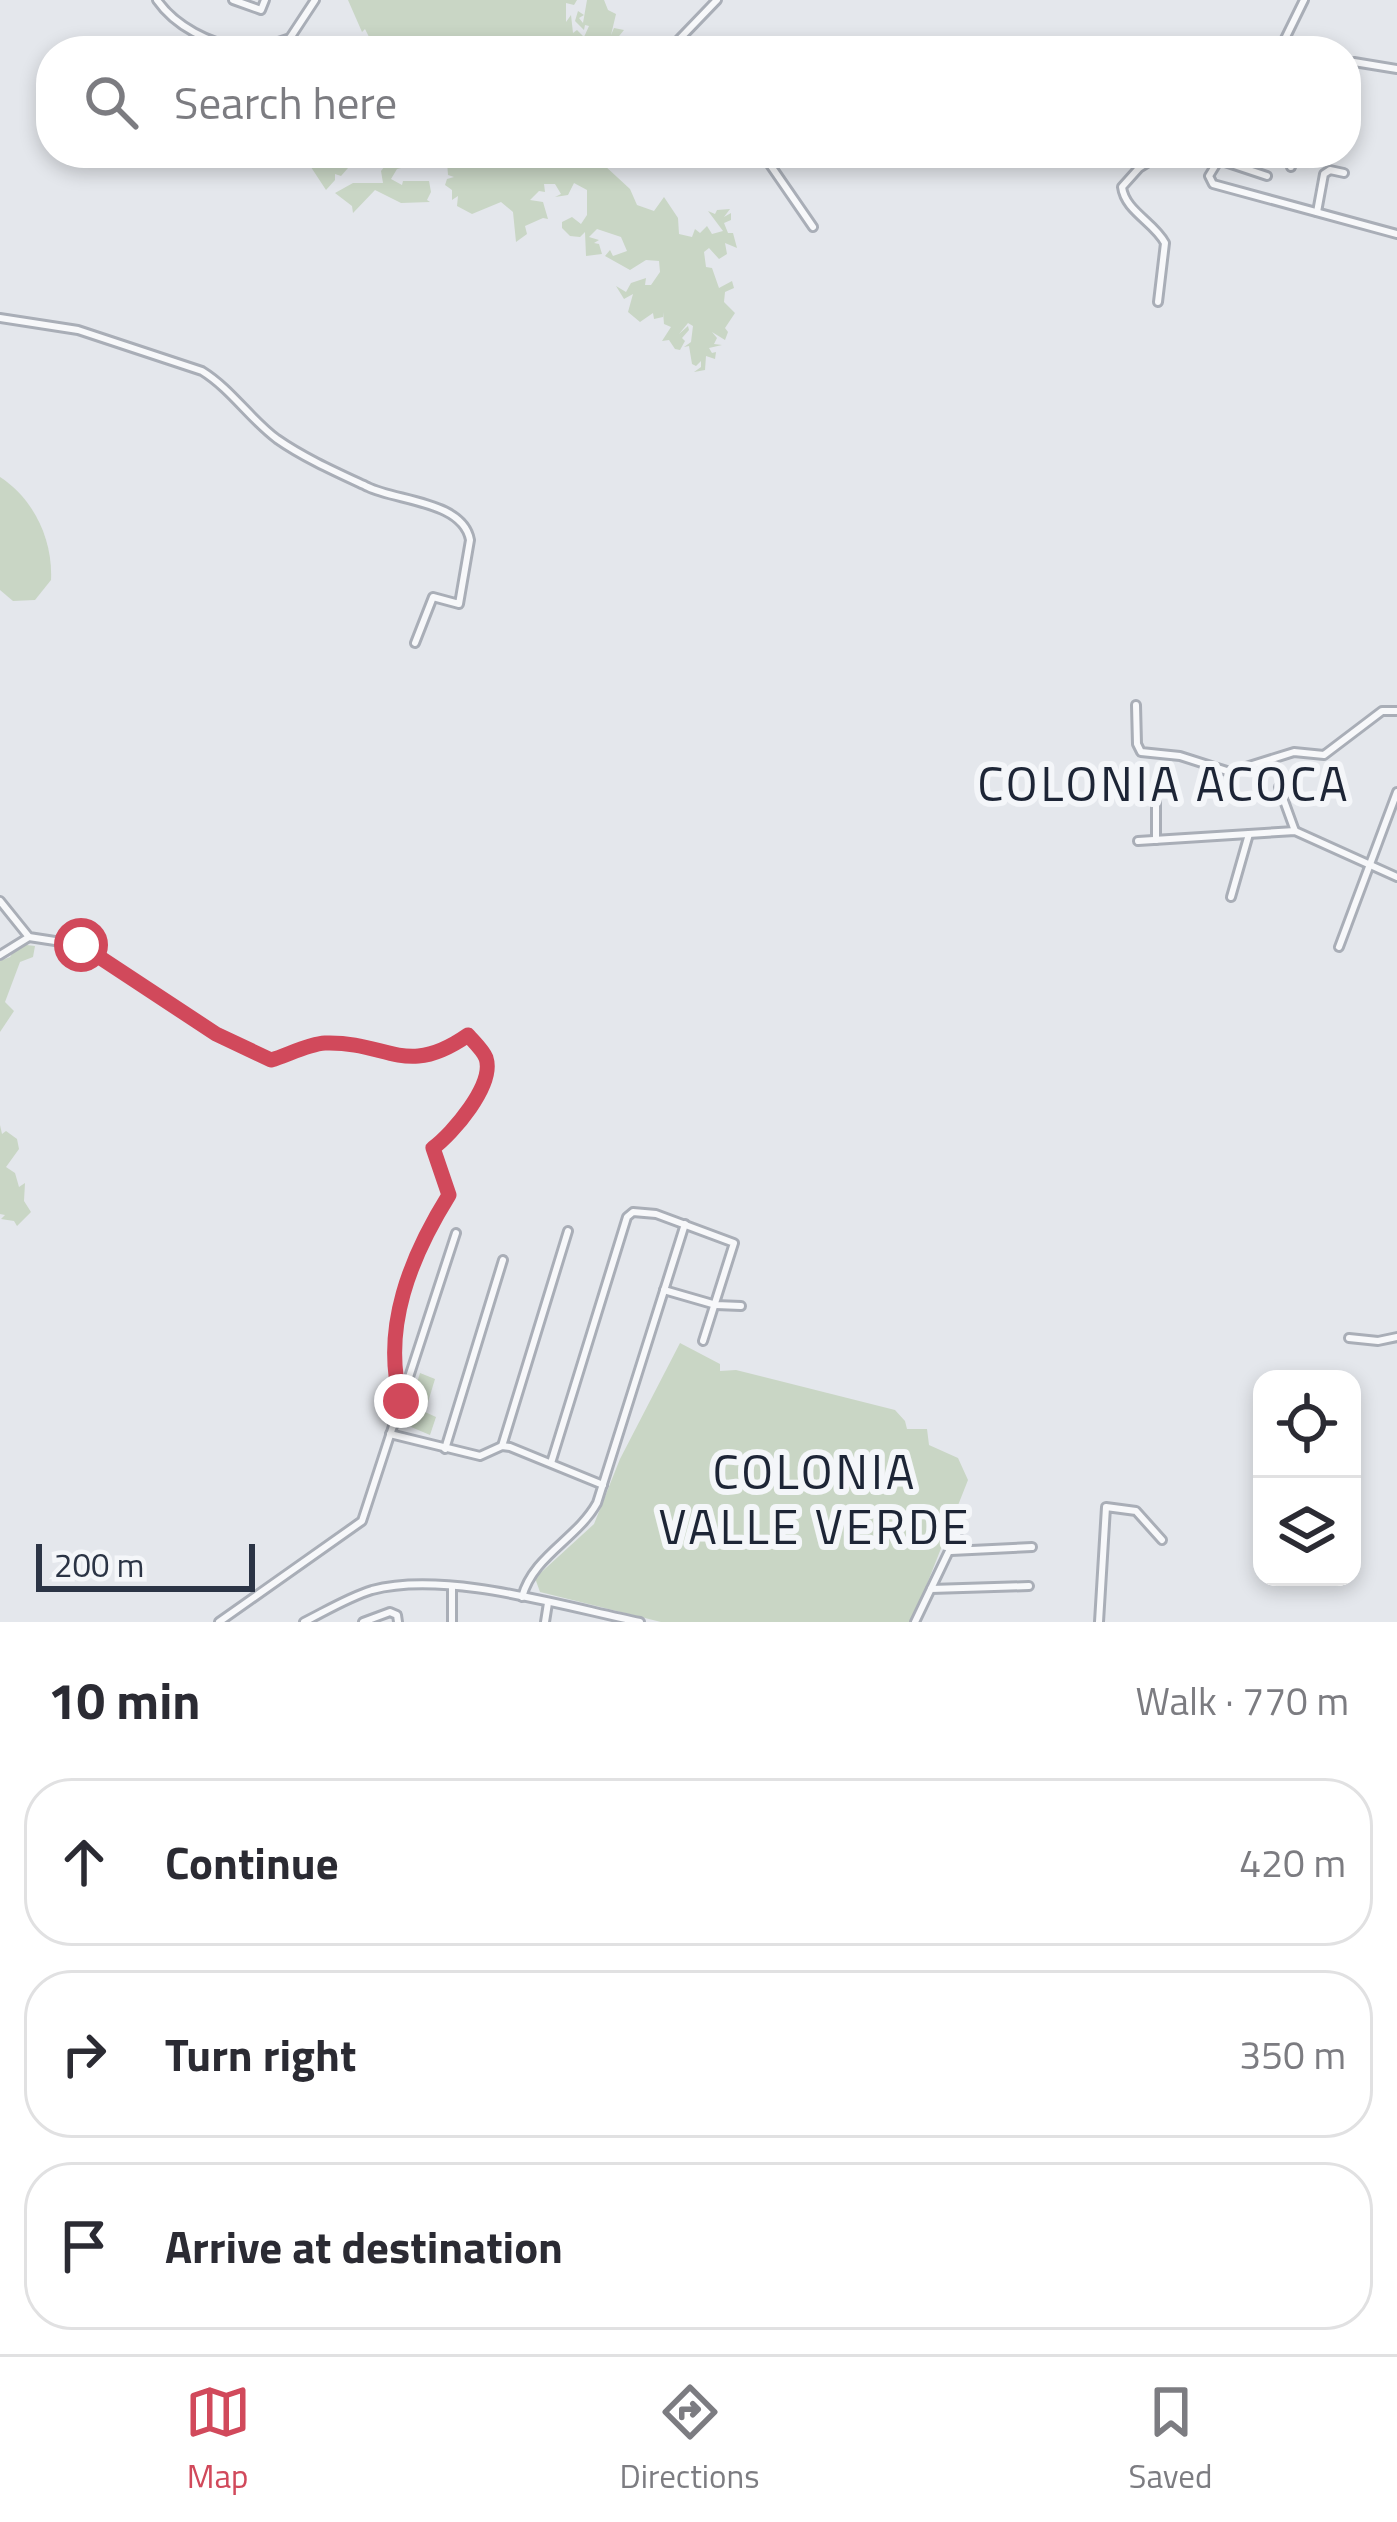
<!DOCTYPE html>
<html lang="en">
<head>
<meta charset="utf-8">
<style>
  body { margin:0; font-family:"Titillium Web",sans-serif; background:#f2f2f3; color:#2b2b33 }
  .controls { position:absolute; right:36px; bottom:36px; display:grid; overflow:hidden; border-radius:24px; box-shadow:0 6px 18px #0003 }
  .controls button { width:108px; height:108px; display:grid; place-items:center; padding:0; border:0; border-bottom:3px solid #e1e1e2; background:#fff; color:#2b2b33; font:60px sans-serif }
  .scale { position:absolute; left:36px; bottom:30px; width:219px; box-sizing:border-box; padding-left:12px; border:6px solid #2b3445; border-top:0; font-size:33px; line-height:42px; white-space:nowrap; color:#2b3445; -webkit-text-stroke:9px #f4f6f9; paint-order:stroke }
  .stop { position:absolute; width:36px; height:36px; margin:-27px; border:9px solid #d1495b; border-radius:50%; background:#fff }
  .stop.end { background:#d1495b; border-color:#fff; box-shadow:0 3px 12px #0008 }
  .list { margin:0; padding:0; list-style:none }
  h2 { display:flex; justify-content:space-between; align-items:center; height:156px; margin:0; padding:0 48px; font-size:51px }
  h2 small { font-size:39px; font-weight:400; color:#7c7c81 }
  .list li { display:grid; grid-template-columns:78px 1fr auto; gap:36px; align-items:center; box-sizing:border-box; height:168px; margin:0 24px 24px; padding:0 24px; border:3px solid #e1e1e2; border-radius:48px }
  .list b { display:block; font-size:45px; white-space:nowrap }
  .list em { font-size:39px; font-style:normal; color:#7c7c81 }
  .icon { flex:none; width:66px; height:66px; fill:none; stroke:currentColor; stroke-width:2; stroke-linecap:round; stroke-linejoin:round }
  .map { position:relative; flex:none; width:1397px; height:1622px; overflow:hidden }
  .search { position:absolute; background:#fff; box-shadow:0 6px 18px #0003; left:36px; right:36px; top:36px; height:132px; display:flex; align-items:center; gap:30px; box-sizing:border-box; padding:0 42px; border-radius:48px; color:#7c7c81; font-size:45px }
  .sheet { height:732px; background:#fff }
  nav { display:flex; justify-content:space-around; align-items:center; box-sizing:border-box; height:168px; border-top:3px solid #e1e1e2; background:#fff; font-size:33px; color:#7c7c81 }
  nav a { display:grid; justify-items:center; gap:6px }
  nav .on { color:#d1495b }
  .map>svg:first-child { display:block }
  .green { fill:#c9d6c5 }
  .lines { fill:none; stroke-linecap:round; stroke-linejoin:round }
  .minor-casing { stroke:#a9aeb7; stroke-width:12 }
  .minor { stroke:#f7f8fa; stroke-width:6 }
  .route { stroke:#d1495b; stroke-width:15 }
  .labels { text-anchor:middle; dominant-baseline:central; stroke-width:12; stroke-linejoin:round; paint-order:stroke }
  .neighbourhood-label { font-size:48px; letter-spacing:3px; fill:#1d2536; stroke:#f4f6f9 }
</style>
</head>
<body>
<div class="map">
<svg width="1397" height="1622" viewBox="0 0 1397 1622">
  <rect width="100%" height="100%" fill="#e4e7ec"/>
  <g class="green">
    <path d="M348,0H577L574,5L566,3V22L571,15L573,33L577,30L584,37L589,26L585,25L584,30L575,21L578,11L584,15L579,18L583,23L587,0H604L608,10L616,14L611,35L614,28L624,30L615,41L632,38L627,45L621,43L627,49L630,46L632,51H609L605,43V51H597L600,41L592,42L591,47L586,39L579,51H297L310,43L311,46C330,42 345,34 365,43L369,37L365,29L362,32Z"/>
    <path d="M301,153H346L350,158L345,160L337,157L348,168L341,176L335,174V180L326,190L307,161L299,163Z"/>
    <path d="M373,153H423L414,165L397,169L391,179L402,185L403,181H429L431,192L427,200L430,202L401,203L375,190L353,213L352,206L335,193L353,183H383L381,171L385,166L379,159L382,155Z"/>
    <path d="M436,153H607L602,159L604,165L630,189L637,205L654,211L664,197L678,218L679,234L692,237L695,229L700,233L707,226L712,234L723,231L708,211L715,214L717,210L730,209L724,217L731,213V220L724,223L728,233H733L737,248L725,243L727,254L719,259L709,248L704,252L706,267L712,268L719,288L732,281L734,288L725,292L724,302L735,313L725,328L728,332L725,340L712,332L717,338L714,344L722,345L709,348L712,353L716,352L715,359L706,356L705,370L694,372L701,367V361L696,366L692,364L689,346L684,347L691,342L693,326L688,323L679,334L688,326L689,330L682,338L685,341L680,350L675,349L669,340L662,341L671,327L664,324L663,312V317L654,319L653,313L640,322L628,312L633,294L624,299L616,286L626,292L631,283L646,278L645,285H651L660,272L659,261L646,260L630,270L605,256L610,250L613,256L627,251L621,237L597,229L589,237L599,240L594,243L599,244L602,254L586,256L585,232L580,237L570,236L562,228V222L572,217L581,224L587,215V190L574,183L568,195L555,197L561,194L555,184H544L545,192L539,191L530,200L543,202L548,219L543,218L525,226L527,234L516,242L513,212L501,202L472,214L457,206L458,196L452,200V190L445,185L447,179L454,177L448,175L447,162L439,167Z"/>
    <path d="M0,477C34,499 53,540 51,580L35,600L13,601L0,590Z"/>
    <path d="M19,944L35,946L33,957L20,962L5,1002L14,1011L0,1032V961L10,957Z"/>
    <path d="M0,1125L2,1134L6,1131L17,1139L19,1149L6,1167L15,1173L19,1187L25,1183L24,1201L31,1212L17,1226L14,1221L1,1219L5,1215L0,1214Z"/>
    <path d="M680,1343L720,1364V1371L736,1370L895,1410L905,1421L907,1429H927L929,1445L958,1458L968,1480L912,1622H661L540,1592L535,1578L594,1524L620,1459Z"/>
    <path d="M420,1373L435,1379L425,1412L436,1417L430,1435L404,1424Z"/>
  </g>
  <g class="lines">
    <defs>
      <g id="minor">
        <path d="M157,0C175,26 210,44 241,48C257,50 275,43 290,38L315,0"/>
        <path d="M233,0L261,10L265,0"/>
        <path d="M668,51L717,0"/>
        <path d="M1279,51L1304,0"/>
        <path d="M1346,66L1354,62L1397,69"/>
        <path d="M762,153L813,227"/>
        <path d="M1223,153L1209,176L1213,184L1397,234"/>
        <path d="M1219,160L1267,176"/>
        <path d="M1291,167L1295,153"/>
        <path d="M1317,212L1324,174L1330,170L1344,173"/>
        <path d="M1158,302L1165,243C1154,222 1125,211 1122,187L1139,168L1163,153"/>
        <path d="M0,318L78,330L202,371C231,389 250,419 277,439C304,458 338,473 368,487C396,501 463,501 470,540L459,604L433,597L415,643"/>
        <path d="M1136,705L1137,744L1141,752L1180,756L1230,772L1294,752L1324,755L1382,711H1397"/>
        <path d="M1279,787L1295,831"/>
        <path d="M1156,797V840"/>
        <path d="M1138,841L1295,831L1397,877"/>
        <path d="M1231,897L1249,834"/>
        <path d="M0,901L29,937L81,945L216,1033L271,1060C288,1055 308,1044 325,1043C389,1041 405,1079 468,1035C473,1042 483,1050 486,1058C495,1085 452,1134 433,1148L449,1195C412,1259 381,1325 401,1401"/>
        <path d="M1339,947L1397,792"/>
        <path d="M0,955L29,937"/>
        <path d="M664,1290L716,1305L741,1306"/>
        <path d="M1349,1338L1378,1341L1397,1337"/>
        <path d="M390,1434L480,1456L502,1446L510,1447L603,1485"/>
        <path d="M502,1446L568,1231"/>
        <path d="M445,1449L503,1260"/>
        <path d="M551,1463L627,1217L633,1212L656,1214L734,1243L703,1341"/>
        <path d="M951,1551L1032,1547"/>
        <path d="M452,1587V1622"/>
        <path d="M931,1589L1029,1586"/>
        <path d="M522,1597C533,1556 577,1539 597,1503L685,1224"/>
        <path d="M219,1622L362,1521L456,1233"/>
        <path d="M304,1622C326,1611 349,1597 372,1590C446,1570 566,1607 640,1622"/>
        <path d="M363,1622L390,1612L397,1615L398,1622"/>
        <path d="M545,1622L548,1603"/>
        <path d="M915,1622L960,1528"/>
        <path d="M1099,1622L1106,1507L1136,1511L1162,1540"/>
      </g>
    </defs>
    <use href="#minor" class="minor-casing"/>
    <use href="#minor" class="minor"/>
  </g>
  <g class="lines">
    <path class="route" d="M81,945L216,1034L271,1060C288,1055 308,1044 325,1043C388,1041 405,1079 468,1035C473,1041 483,1050 486,1058C495,1085 452,1134 433,1148L449,1195C411,1256 381,1328 401,1401"/>
  </g>
  <g class="labels">
    <g class="neighbourhood-label">
      <text x="1164" y="783">COLONIA ACOCA</text>
      <text x="815" y="1471">COLONIA<tspan x="815" dy="55">VALLE VERDE</tspan></text>
    </g>
  </g>
</svg>
<div class="controls">
<button><svg class="icon" aria-label="locate" viewBox="0 0 24 24"><circle cx="12" cy="12" r="6"/><path d="M12 2v4M12 18v4M2 12h4M18 12h4"/></svg></button>
<button><svg class="icon" aria-label="layers" viewBox="0 0 24 24"><path d="M12 4l9 5-9 5-9-5zM3 14l9 5 9-5"/></svg></button>
</div>
<div class="scale">200 m</div>
<div class="stop" style="left:81px;top:945px"></div>
<div class="stop end" style="left:401px;top:1401px"></div>
<div class="search"><svg class="icon" aria-label="search" viewBox="0 0 24 24"><circle cx="10" cy="10" r="6"/><path d="M15 15l6 6"/></svg>Search here</div>
</div>
<section class="sheet">
<h2>10 min<small>Walk · 770 m</small></h2>
<ul class="list">
<li><svg class="icon" aria-label="ahead" viewBox="0 0 24 24"><path d="M12 20V5M6 11l6-6 6 6"/></svg><div><b>Continue</b></div><em>420 m</em></li>
<li><svg class="icon" aria-label="right" viewBox="0 0 24 24"><path d="M7 20v-9h11M14 6l5 5-5 5"/></svg><div><b>Turn right</b></div><em>350 m</em></li>
<li><svg class="icon" aria-label="arrive" viewBox="0 0 24 24"><path d="M6 21V4h12l-3 4 3 4H6"/></svg><div><b>Arrive at destination</b></div></li>
</ul>
</section>
<nav>
<a class="on"><svg class="icon" aria-label="map" viewBox="0 0 24 24"><path d="M3 6l6-2 6 2 6-2v14l-6 2-6-2-6 2zM9 4v14M15 6v14"/></svg>Map</a>
<a><svg class="icon" aria-label="directions" viewBox="0 0 24 24"><path d="M12 3l9 9-9 9-9-9zM9 14v-3h6M13 9l2 2-2 2"/></svg>Directions</a>
<a><svg class="icon" aria-label="saved" viewBox="0 0 24 24"><path d="M7 4h10v16l-5-4-5 4z"/></svg>Saved</a>
</nav>
</body>
</html>
